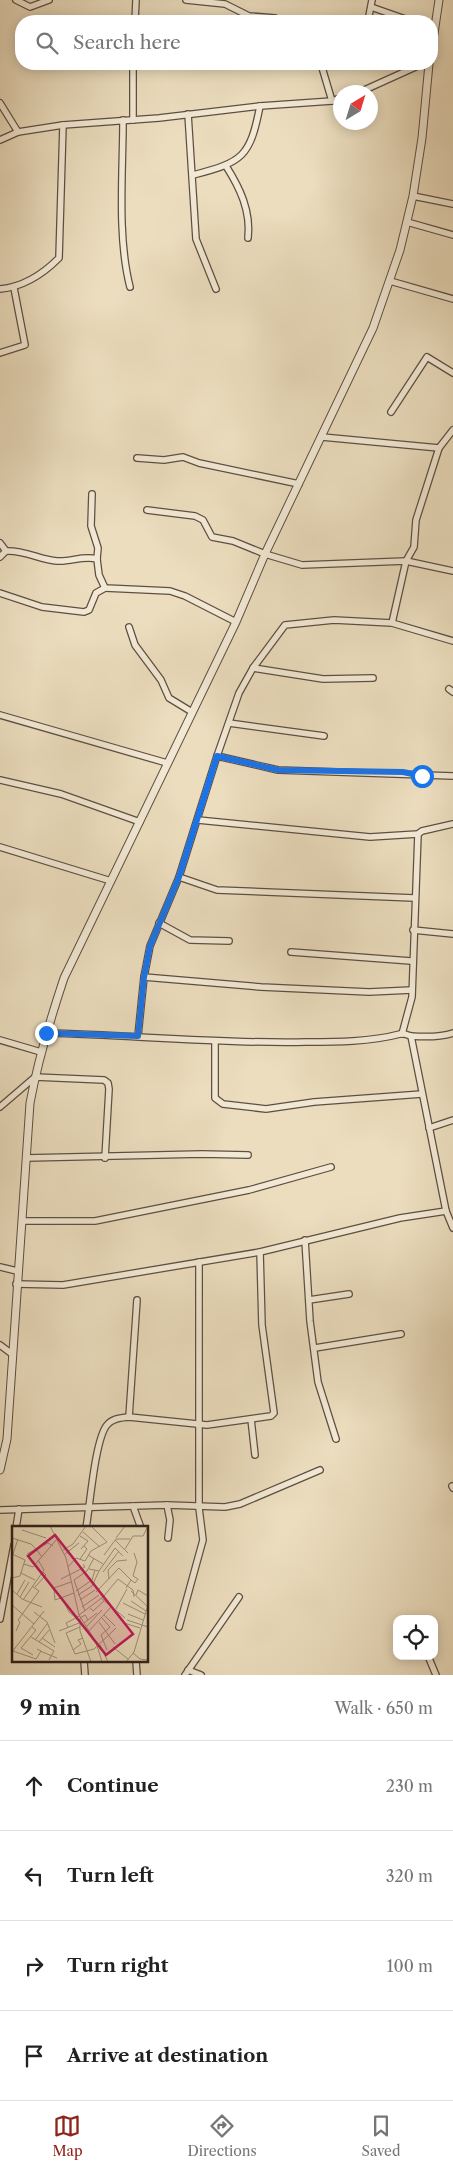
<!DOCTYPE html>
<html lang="en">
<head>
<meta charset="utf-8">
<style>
  body { margin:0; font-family:"Libre Caslon Text",serif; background:#f2f2f2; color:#222 }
  .controls { position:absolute; right:15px; bottom:15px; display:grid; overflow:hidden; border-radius:10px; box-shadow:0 2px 12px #0003 }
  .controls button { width:45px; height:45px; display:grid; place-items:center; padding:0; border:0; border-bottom:1px solid #e0e0e0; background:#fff; color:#222; font:25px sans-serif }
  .compass { position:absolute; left:333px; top:85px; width:45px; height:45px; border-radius:50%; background:#fff; box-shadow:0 2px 12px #0003; rotate:38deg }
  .stop { position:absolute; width:15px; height:15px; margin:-11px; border:4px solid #1a73e8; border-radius:50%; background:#fff }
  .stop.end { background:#1a73e8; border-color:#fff; box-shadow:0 1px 5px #0008 }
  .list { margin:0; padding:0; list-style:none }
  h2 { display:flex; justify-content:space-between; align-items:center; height:65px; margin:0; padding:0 20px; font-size:21px }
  h2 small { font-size:16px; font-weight:400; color:#767676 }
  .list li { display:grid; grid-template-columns:32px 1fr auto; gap:15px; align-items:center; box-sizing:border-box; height:90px; padding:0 20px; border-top:1px solid #e0e0e0 }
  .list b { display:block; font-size:19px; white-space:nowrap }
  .list em { font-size:16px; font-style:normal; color:#767676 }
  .icon { flex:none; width:28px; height:28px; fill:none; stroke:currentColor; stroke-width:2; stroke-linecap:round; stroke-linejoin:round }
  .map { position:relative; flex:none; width:453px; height:1675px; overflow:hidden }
  .search { position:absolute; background:#fff; box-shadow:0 2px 12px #0003; left:15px; right:15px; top:15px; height:55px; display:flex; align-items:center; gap:12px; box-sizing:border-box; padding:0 18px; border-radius:20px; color:#767676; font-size:19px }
  .sheet { height:425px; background:#fff }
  nav { display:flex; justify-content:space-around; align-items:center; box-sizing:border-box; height:70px; border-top:1px solid #e0e0e0; background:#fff; font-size:14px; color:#767676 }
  nav a { display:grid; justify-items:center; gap:2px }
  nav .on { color:#8f2418 }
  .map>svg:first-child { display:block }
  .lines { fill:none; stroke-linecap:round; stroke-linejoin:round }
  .minor-casing { stroke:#5e4f42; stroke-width:8 }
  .tertiary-casing { stroke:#5e4f42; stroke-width:9 }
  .minor { stroke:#f2e9d5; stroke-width:5.5 }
  .tertiary { stroke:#f2e9d5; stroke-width:7 }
  .route { stroke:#1a73e8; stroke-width:6 }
  .inset-road { fill:none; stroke:#a0917c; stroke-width:1 }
  .view { fill:#c2185b; fill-opacity:0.15; stroke:#c2185b; stroke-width:2.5 }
  .inset-edge { fill:none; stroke:#2f2019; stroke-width:2.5 }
</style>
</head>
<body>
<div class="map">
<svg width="453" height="1675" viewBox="0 0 453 1675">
  <rect width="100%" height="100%" fill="#ebddbe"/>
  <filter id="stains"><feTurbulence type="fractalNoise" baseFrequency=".004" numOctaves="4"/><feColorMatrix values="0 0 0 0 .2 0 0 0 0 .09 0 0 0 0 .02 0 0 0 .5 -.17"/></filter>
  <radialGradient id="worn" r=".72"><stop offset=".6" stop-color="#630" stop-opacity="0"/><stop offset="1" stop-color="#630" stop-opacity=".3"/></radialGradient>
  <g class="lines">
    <defs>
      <g id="minor">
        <path d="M16,0L30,7L49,0"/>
        <path d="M186,0L225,4L249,16L275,18L280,21"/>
        <path d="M371,7L411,21"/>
        <path d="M135,21L136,0"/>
        <path d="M368,21L372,0"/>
        <path d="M321,64L332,101"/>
        <path d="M360,92L422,64"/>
        <path d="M0,103L18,132"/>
        <path d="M188,114L196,239L216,289"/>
        <path d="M123,120C123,173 117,236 130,287"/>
        <path d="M133,120V64"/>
        <path d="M0,140L18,132L63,125L159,118L260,106L332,101L340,98"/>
        <path d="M226,166C240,188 251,211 248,238"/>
        <path d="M193,175C243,162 250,157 260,106"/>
        <path d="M413,196L453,204"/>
        <path d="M407,222L453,235"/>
        <path d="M390,281L453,299"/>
        <path d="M0,289C23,287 43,274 59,258L63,125"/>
        <path d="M0,353L25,345L14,288"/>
        <path d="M391,412L427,357L453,373"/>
        <path d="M322,437L439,448L453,430"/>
        <path d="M137,458L164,460L183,457L199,463L299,484"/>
        <path d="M92,494L91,526L98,548L97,559"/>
        <path d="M147,510L195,516L203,520L212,537L233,541L265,554L302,565L406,561L453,571"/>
        <path d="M0,543L6,551"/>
        <path d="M0,557L6,551C25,550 40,560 57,561C72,562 83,555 97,559L99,575L105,588L170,591L185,596L236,622"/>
        <path d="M0,593L42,607L84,612L89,610L96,593L105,588"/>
        <path d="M392,623L406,561L414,547L416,520L439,448"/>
        <path d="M129,627L135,645L161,680L169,698L192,712"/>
        <path d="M253,668L323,679L373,678"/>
        <path d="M449,689L453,692"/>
        <path d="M0,715L167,763"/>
        <path d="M229,723L324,736"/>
        <path d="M217,756L278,770L453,776"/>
        <path d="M0,780L61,794L140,822"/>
        <path d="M198,820L370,837L418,834L422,831L453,824"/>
        <path d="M0,847L111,881"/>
        <path d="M179,877L217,890L414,898"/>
        <path d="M159,923L190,940L229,941"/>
        <path d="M413,930L453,934"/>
        <path d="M291,952L411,961"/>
        <path d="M144,977L261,987L369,992L412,990"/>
        <path d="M46,1033C133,1035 219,1044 306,1042C336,1042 370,1042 400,1034C404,1033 407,1035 411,1036C424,1037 441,1037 453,1033"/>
        <path d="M402,1034L412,997L418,834"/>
        <path d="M138,1036L144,977L150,946L179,877L217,756L239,693L253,668L285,625L334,620L392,623L453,641"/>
        <path d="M411,1036L446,1211L453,1228"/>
        <path d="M0,1040L41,1052"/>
        <path d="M215,1041V1098L223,1104L266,1109L314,1102L422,1094"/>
        <path d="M0,1107L35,1077L104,1080L108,1083L109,1089L105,1158"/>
        <path d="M429,1128L453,1120"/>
        <path d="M26,1158L202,1154L248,1155"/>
        <path d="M22,1221H95L249,1190L331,1167"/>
        <path d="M305,1240L310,1321L318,1382L336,1439"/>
        <path d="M0,1267L17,1271"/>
        <path d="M16,1284L63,1285L260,1252L400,1218L446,1211"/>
        <path d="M309,1300L349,1294"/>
        <path d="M0,1345L12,1354"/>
        <path d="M315,1348L401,1334"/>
        <path d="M129,1417L137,1300"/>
        <path d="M251,1419L255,1455"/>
        <path d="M452,1486L453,1488"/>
        <path d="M167,1505L170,1520L168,1538"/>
        <path d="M133,1506L141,1528"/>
        <path d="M0,1510L167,1505L225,1507L240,1504L320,1470"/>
        <path d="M16,1528L19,1509"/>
        <path d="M86,1528C90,1506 95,1439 107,1425C113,1418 121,1418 129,1417L207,1425L271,1416L274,1413L262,1325L260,1252"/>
        <path d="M0,1619L14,1545"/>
        <path d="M179,1627L203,1540L199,1508V1262"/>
        <path d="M428,1656L436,1675"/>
        <path d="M84,1661L85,1675"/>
        <path d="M136,1661L137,1675"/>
        <path d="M188,1670L201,1675"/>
        <path d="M185,1675L239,1597"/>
      </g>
      <g id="tertiary">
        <path d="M432,47L439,0"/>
        <path d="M0,1470L7,1439L30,1103C38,1060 50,1020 64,978L236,622L265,554L373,328L400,250L413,196L422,138L429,64"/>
      </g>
    </defs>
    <use href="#minor" class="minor-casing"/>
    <use href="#tertiary" class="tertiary-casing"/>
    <use href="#minor" class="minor"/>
    <use href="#tertiary" class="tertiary"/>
  </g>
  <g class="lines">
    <path class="route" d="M46,1033L138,1036L144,977L150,946L179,877L217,756L278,770L403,772L422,776"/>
  </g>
  <g transform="translate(12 1526)">
    <rect width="136" height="136" fill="#ebddbe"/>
    <path class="inset-road" d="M38,0L54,32L67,89L84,116L90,136M10,4L34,12M71,6L88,21M68,10L76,15L69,23M0,12L19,18L24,23L36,17L41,20M104,12L113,0M103,14L116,27M113,23L121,10H131L136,0M51,24L61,18L74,0M0,28L13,34L8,50L0,52M1,28L6,13M15,28L24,23L30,31M53,28L67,17M76,29L91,38M92,29L104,13H118M68,33L75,23L72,20M12,38L21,41L45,13M56,41L64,32L73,35L79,25L95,16L79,0M77,43L87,45L103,22L111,30M91,46L107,25M9,47L23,54M49,53L73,41L71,38M97,53L96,44L105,35L115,34M119,54L123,57L126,53L121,50L125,36L122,27M59,56L42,62L43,74L62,67M23,61L34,49L31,46M0,64L10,73L30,81M64,65L80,54L83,44M119,65L136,81M84,66L107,42L119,54L114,62M5,68L13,54M66,69L80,60L87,45M124,69L126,64L136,70M8,71L17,56M50,72L57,86L63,91L68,90M89,72L113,92M11,74L32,44L26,34M68,74L83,64M119,75L134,85M111,77L133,88M0,79L22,98M70,81L87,69M78,82L81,85L92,75M104,83L115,63M73,85L62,54L75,45L82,32M22,86L35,96L43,117M116,88L131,94M67,89L91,71L106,53L121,64L122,71M92,89L103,100M90,92L98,101L89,109L95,124M76,94L73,89L68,92V105L79,136M115,94L136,101M87,96L103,118M72,97L85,87M112,97L128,102M20,101L24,104L9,122L21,129M56,101L54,97L64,92M68,101L54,107L63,128L82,123L104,102M74,101L90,84M4,105L8,96L6,94L27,65L20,60M47,105L67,97M77,105L99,81M19,111L42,125L37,134M30,112L43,121M23,114L35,98M27,116L37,104M88,119L96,136M101,121L116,133M61,124L69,118L66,114L71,112M1,125L24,133L29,125L25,123M28,125L45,132M0,126L32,85M121,127L128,133L135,134L136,131M114,136L122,126L136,79"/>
    <path class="view" d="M43,9L121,108L94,129L16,30Z"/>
    <rect width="136" height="136" class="inset-edge"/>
  </g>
  <rect width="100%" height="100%" filter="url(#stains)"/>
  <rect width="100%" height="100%" fill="url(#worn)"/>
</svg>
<div class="controls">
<button><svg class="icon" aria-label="locate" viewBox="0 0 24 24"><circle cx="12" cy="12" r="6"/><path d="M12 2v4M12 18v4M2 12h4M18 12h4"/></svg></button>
</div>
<svg class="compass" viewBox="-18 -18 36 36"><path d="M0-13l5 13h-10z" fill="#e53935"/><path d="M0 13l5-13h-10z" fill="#767676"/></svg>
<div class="stop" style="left:422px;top:776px"></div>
<div class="stop end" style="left:46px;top:1033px"></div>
<div class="search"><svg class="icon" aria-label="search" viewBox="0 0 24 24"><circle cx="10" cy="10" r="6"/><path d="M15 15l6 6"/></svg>Search here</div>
</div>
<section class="sheet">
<h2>9 min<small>Walk · 650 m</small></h2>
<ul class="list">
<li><svg class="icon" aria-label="ahead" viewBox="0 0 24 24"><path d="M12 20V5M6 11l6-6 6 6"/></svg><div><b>Continue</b></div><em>230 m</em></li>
<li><svg class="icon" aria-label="left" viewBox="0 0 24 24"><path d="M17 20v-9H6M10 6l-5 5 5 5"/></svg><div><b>Turn left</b></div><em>320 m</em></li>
<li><svg class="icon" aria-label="right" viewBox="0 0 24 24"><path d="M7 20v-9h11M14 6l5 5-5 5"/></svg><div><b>Turn right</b></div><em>100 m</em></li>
<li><svg class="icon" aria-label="arrive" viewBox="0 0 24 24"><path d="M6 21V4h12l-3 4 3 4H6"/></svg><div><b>Arrive at destination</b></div></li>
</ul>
</section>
<nav>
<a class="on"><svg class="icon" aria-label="map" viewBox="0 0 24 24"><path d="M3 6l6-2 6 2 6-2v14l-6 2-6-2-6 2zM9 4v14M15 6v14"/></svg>Map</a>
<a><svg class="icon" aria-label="directions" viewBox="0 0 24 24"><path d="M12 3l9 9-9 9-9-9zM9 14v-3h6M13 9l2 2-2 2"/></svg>Directions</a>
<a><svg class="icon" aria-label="saved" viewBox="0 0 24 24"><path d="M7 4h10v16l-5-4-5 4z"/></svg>Saved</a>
</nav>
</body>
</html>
